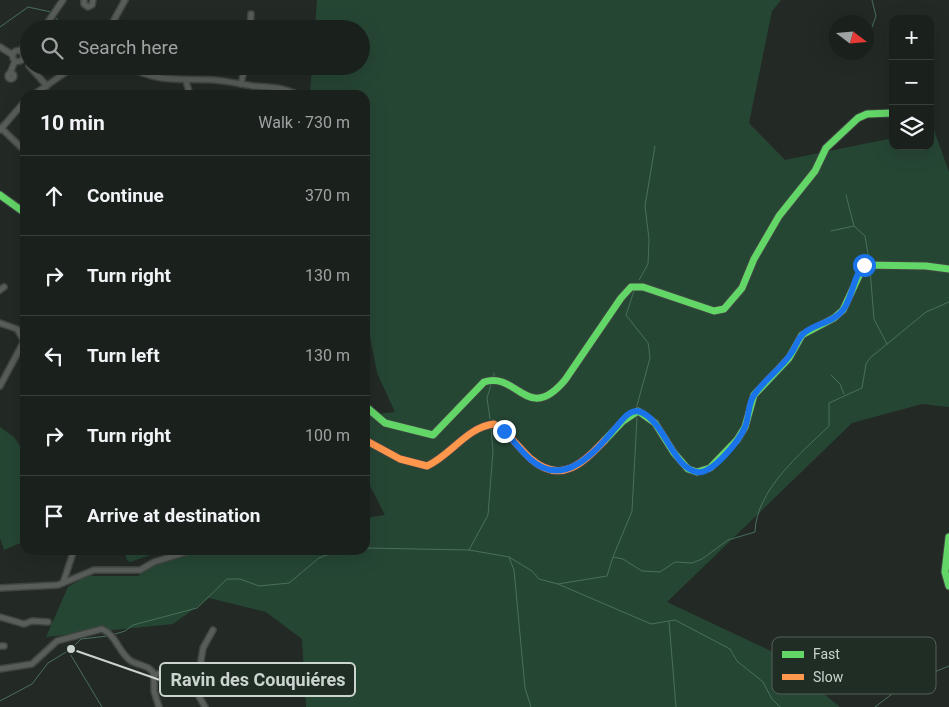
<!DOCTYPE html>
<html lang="en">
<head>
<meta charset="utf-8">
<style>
  body { margin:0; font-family:Roboto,sans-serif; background:#272d29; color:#f1f3f6 }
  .controls { position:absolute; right:15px; top:15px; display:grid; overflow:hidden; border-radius:10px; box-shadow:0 5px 20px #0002 }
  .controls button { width:45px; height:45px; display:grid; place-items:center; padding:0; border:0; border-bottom:1px solid #383e3b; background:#1a201c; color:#f1f3f6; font:25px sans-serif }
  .compass { position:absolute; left:829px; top:15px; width:45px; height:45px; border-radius:50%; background:#1a201c; box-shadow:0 5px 20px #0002; rotate:106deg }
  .stop { position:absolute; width:15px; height:15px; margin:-11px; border:4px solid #1a73e8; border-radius:50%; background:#fff }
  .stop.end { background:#1a73e8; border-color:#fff; box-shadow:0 1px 5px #0008 }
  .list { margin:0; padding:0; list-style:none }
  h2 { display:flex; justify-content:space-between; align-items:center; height:65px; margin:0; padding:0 20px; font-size:21px }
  h2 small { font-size:16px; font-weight:400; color:#9fa3a3 }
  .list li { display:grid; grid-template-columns:32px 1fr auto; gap:15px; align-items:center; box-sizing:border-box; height:80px; padding:0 20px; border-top:1px solid #383e3b }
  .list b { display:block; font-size:19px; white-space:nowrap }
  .list em { font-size:16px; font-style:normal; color:#9fa3a3 }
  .icon { flex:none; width:28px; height:28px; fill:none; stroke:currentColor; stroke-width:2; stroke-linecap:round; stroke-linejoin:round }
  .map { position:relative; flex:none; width:949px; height:707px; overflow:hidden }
  .search { position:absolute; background:#1a201c; box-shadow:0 5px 20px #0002; left:20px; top:20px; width:350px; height:55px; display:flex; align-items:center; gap:12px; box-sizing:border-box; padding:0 18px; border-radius:28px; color:#9fa3a3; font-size:19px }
  .panel { position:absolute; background:#1a201c; box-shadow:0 5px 20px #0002; left:20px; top:90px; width:350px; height:465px; border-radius:15px }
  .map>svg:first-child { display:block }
  .green { fill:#264634 }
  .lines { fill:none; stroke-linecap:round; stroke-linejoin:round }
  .stream { stroke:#487059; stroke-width:1 }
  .street-casing { stroke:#3f4541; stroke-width:8 }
  .fast-casing { stroke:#3f4541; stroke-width:9 }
  .slow-casing { stroke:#3f4541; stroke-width:9 }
  .street { stroke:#585d5a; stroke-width:5 }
  .fast { stroke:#63d668; stroke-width:7 }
  .slow { stroke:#ff974d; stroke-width:7 }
  .route { stroke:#1a73e8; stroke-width:6 }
  .key { fill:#202d25; stroke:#535f58; stroke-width:1 }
  .key-label { font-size:14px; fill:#cbd4ce }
  .leader { fill:none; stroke:#cbd4ce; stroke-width:2 }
  .callout-dot { fill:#cbd4ce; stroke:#202d25; stroke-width:2 }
  .callout { fill:#202d25; stroke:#cbd4ce; stroke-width:2 }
  .callout-label { font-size:18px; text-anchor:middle; font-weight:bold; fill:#cbd4ce }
</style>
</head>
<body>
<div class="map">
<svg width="949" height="707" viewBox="0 0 949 707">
  <rect width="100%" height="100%" fill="#232a26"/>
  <g class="green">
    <path d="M317,0H781L772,11L749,123L785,160L893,138V146H930V119L949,172V407L922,404L852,423L667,602L771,651L840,707H306L302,639L266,612L209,598L173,624L46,637L68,587L87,576H138L154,564L207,550H365V518L385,515L365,476V415L395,412L377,373L365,311V95H311L310,92L312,66H361V29H315Z"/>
    <path d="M0,427L14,437L25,454V541L4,550L0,538Z"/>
    <path d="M124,550H164L130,562L127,560Z"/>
  </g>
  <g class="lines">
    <g class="stream">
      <path d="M55,17L66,29"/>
      <path d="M0,27L28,7L51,12"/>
      <path d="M872,27L876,16L872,0"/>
      <path d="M846,195L854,226L865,236L869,260"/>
      <path d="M831,231L854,226"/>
      <path d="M870,269L874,319L887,344"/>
      <path d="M639,280L648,264L649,239L645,206L655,146"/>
      <path d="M634,291L626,315L648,343L649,349L650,358L636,409"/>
      <path d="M831,375L840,384L844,394"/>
      <path d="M494,376V373"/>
      <path d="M490,419L487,398L491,385"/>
      <path d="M365,548L469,550L509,557L532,571L539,579L558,584L651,624L675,620L730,649L737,661L763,682L772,699L780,707"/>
      <path d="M469,550L488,515L493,451L491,428"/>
      <path d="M509,557L514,570L525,688L531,707"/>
      <path d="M613,557L632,511L637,417"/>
      <path d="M558,584L607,576L613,557L623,559L642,571L660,572L675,562L692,563L702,559L728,540L755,532C756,490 801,453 829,426V403L862,388L866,364L870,358L926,312L949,302"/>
      <path d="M669,621L676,707"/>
      <path d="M112,635L125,631L133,625L197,608L227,579H240L259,586L289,583L319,558L340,550"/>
      <path d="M69,652L102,707"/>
      <path d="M0,701L32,684L48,663L71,649L81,639L108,636"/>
      <path d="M875,707L905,684L949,666"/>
    </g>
    <defs>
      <g id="street">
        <path d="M84,0V4L88,7L92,5L93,0"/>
        <path d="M43,29L63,0"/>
        <path d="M109,29L125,0"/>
        <path d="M250,29L251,14"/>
        <path d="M0,47L13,55"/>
        <circle cx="18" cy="56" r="5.5"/>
        <path d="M20,51L29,41"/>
        <path d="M29,66L47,86"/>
        <path d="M127,66C161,84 179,78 214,80C227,81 240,84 253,86C269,87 283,87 298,95"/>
        <path d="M10,73L15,61"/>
        <circle cx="11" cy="76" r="3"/>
        <path d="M186,81L190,95"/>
        <path d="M241,84L245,66"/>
        <path d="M33,95L75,66"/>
        <path d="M1,128L25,151"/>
        <path d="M0,130L25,101"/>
        <path d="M0,290L4,287"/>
        <path d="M0,323L17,329L24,341L0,386"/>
        <path d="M63,583L74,550"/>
        <path d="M0,588L58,585L94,570H140L154,562L193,550"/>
        <path d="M0,617L24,624L32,621L48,622"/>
        <path d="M0,646H4"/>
        <path d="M0,669L32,664L57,641L102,629C116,635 119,653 131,661C139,666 151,665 154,675L178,669L184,670L205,707"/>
        <path d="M186,672L200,667L203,648L213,630"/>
        <path d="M154,675V691L159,707"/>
      </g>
      <g id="fast">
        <path d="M0,195L25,213"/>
        <path d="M365,406L385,423L433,435L484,382C518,371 527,425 565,380L621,298L631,287H643L714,311L724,309L742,288L754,259L779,216L815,171L826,148L858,118L867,114L893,113"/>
        <path d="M604,441L623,421L638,411L655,423L674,453L688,469L697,472L710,468L737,440L745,427L754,395L789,358L802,335L834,318L843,310L864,265L926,266L949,269"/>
        <path d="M949,537L945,572L949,586"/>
      </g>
      <path id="slow" d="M365,440L400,459L427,466C451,455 467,427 494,424C509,433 518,447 531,459C561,485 583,463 604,441"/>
    </defs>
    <use href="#street" class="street-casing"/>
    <use href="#fast" class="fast-casing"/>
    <use href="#slow" class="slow-casing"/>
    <use href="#street" class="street"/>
    <use href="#fast" class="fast"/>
    <use href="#slow" class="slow"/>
  </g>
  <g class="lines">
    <path class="route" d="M504,431C513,440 521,451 530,459C564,490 596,451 617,426C623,419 628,411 638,411C664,418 672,468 697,472C712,475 739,441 745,427C749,417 748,404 754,395C765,379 782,368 792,352C796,346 798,338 804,333C816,323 833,323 843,310C853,297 853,276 864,265"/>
  </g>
  <rect x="772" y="637" width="164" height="57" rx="8" class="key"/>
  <rect x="782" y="651" width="22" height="7" fill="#63d668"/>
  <rect x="782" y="674" width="22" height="6" fill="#ff974d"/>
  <g class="key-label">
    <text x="813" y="659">Fast</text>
    <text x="813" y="682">Slow</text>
  </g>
  <path class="leader" d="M71 649L160 680"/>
  <circle class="callout-dot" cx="71" cy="649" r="5"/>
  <rect class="callout" x="160" y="663" width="195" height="33" rx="5"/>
  <g class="callout-label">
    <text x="258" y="686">Ravin des Couquiéres</text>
  </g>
</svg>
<div class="controls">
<button>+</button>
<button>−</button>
<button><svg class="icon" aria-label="layers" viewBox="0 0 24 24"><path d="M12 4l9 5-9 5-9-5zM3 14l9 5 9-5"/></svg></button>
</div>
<svg class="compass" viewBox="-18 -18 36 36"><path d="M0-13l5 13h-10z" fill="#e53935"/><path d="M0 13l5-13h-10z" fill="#9fa3a3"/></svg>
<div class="stop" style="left:864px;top:265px"></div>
<div class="stop end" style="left:504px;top:431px"></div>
<div class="search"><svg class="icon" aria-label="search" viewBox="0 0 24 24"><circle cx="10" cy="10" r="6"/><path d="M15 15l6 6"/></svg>Search here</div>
<section class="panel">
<h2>10 min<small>Walk · 730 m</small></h2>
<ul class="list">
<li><svg class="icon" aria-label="ahead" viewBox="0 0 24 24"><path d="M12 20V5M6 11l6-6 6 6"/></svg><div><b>Continue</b></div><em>370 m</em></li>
<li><svg class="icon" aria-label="right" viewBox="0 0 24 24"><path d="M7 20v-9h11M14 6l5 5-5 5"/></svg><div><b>Turn right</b></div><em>130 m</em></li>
<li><svg class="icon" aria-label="left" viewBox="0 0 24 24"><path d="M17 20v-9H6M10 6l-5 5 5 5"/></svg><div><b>Turn left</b></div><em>130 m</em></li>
<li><svg class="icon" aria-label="right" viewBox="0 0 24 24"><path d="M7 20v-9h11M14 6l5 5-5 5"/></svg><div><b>Turn right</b></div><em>100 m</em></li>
<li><svg class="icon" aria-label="arrive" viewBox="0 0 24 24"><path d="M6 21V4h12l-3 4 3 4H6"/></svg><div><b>Arrive at destination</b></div></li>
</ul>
</section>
</div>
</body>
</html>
